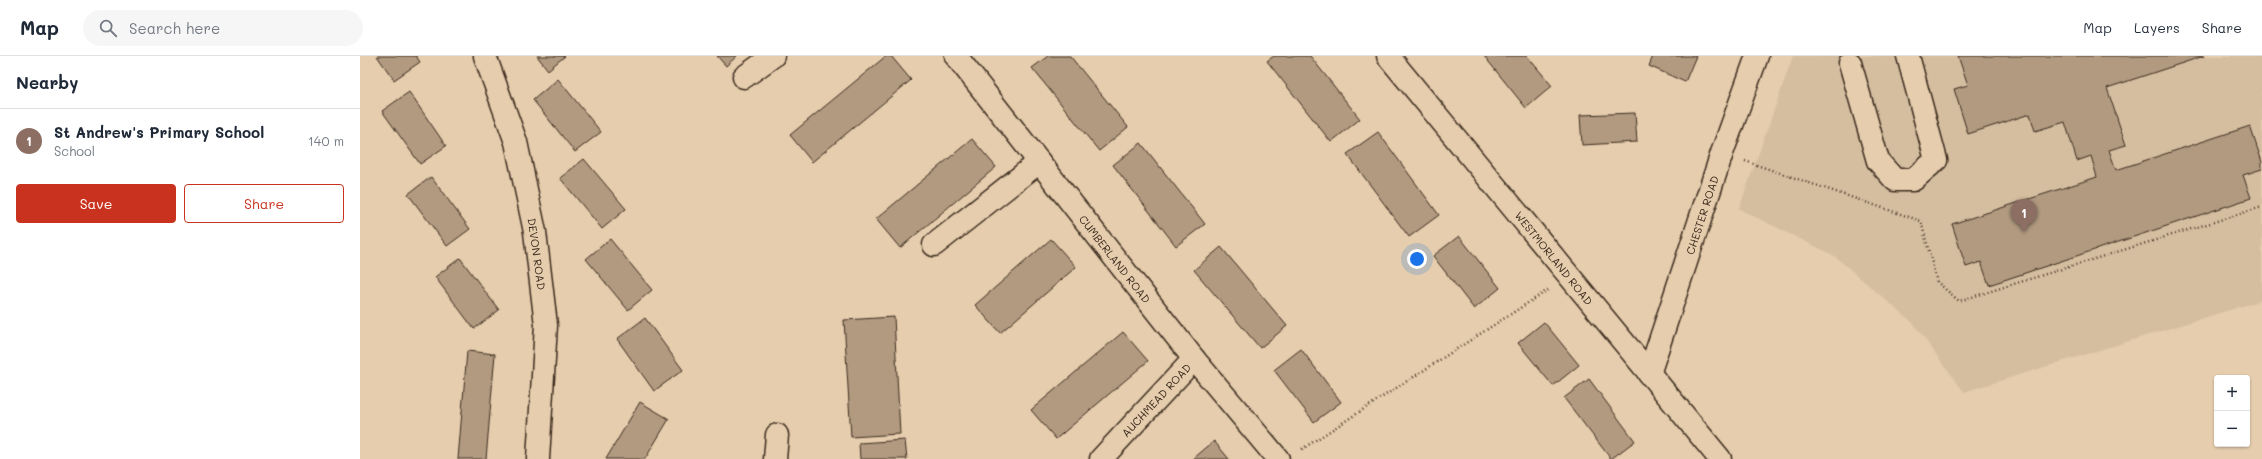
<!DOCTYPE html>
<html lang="en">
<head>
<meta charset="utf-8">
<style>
  body { margin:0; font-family:Mali,sans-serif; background:#f6f6f7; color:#1f2937 }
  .controls { position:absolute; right:12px; bottom:12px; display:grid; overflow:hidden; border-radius:4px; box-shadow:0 1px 3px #0004 }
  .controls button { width:36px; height:36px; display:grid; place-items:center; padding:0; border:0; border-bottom:1px solid #e0e1e3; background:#fff; color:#1f2937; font:20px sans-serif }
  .you { position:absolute; left:1057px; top:203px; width:14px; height:14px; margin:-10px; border:3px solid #fff; border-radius:50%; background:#1a73e8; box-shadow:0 0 0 6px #1a73e833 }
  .badge { display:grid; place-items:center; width:26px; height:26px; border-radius:50%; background:#c8321e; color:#fff; font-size:13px; font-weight:700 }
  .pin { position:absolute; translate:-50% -33px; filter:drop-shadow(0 1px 2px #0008) }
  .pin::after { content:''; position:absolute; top:21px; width:14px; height:12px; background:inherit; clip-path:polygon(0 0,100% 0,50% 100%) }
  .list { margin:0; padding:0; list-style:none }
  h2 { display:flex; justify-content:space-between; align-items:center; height:52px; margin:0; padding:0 16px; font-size:17px }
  h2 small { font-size:13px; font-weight:400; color:#747a83 }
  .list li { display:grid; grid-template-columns:26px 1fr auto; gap:12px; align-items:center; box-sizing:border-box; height:64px; padding:0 16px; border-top:1px solid #e0e1e3 }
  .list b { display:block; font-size:15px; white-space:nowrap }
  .list p { margin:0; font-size:13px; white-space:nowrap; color:#747a83 }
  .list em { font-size:13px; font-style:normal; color:#747a83 }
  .actions { display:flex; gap:8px; padding:12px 16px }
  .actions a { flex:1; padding:9px 0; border:1px solid #c8321e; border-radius:4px; text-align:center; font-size:14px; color:#c8321e }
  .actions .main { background:#c8321e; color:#fff }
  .icon { flex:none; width:22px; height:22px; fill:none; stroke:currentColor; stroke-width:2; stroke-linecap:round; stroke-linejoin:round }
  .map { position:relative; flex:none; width:1902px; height:403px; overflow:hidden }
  header { display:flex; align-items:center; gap:24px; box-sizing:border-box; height:56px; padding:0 20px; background:#fff; border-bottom:1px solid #e0e1e3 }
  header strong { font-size:19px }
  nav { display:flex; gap:22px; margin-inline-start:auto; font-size:14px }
  .search { width:280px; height:36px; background:#f6f6f7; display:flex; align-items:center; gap:10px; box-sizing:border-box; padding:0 14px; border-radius:22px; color:#747a83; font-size:15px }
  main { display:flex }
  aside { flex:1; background:#fff }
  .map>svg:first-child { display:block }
  .built { fill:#d5bea0 }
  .building { fill:#b19a80; stroke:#3b2a1e }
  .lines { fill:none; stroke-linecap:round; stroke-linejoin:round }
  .minor-casing { stroke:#3b2a1e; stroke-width:25 }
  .path { stroke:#3b2a1e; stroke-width:2.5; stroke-dasharray:1 3; stroke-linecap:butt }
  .minor { stroke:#e5cdad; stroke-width:22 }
  .labels { text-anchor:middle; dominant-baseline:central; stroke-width:3.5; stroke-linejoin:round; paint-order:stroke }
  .street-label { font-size:11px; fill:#3b2a1e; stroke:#e5cdad }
</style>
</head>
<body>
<header>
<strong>Map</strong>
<div class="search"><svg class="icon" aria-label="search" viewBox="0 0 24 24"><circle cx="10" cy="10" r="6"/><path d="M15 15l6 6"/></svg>Search here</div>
<nav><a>Map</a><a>Layers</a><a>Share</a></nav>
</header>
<main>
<aside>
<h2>Nearby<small></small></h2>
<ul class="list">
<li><span class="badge" style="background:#8d6e63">1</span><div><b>St Andrew's Primary School</b><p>School</p></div><em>140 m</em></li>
</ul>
<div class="actions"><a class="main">Save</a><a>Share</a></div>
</aside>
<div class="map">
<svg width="1902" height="403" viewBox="0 0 1902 403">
  <rect width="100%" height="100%" fill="#e5cdad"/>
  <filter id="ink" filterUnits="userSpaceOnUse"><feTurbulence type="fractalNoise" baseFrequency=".025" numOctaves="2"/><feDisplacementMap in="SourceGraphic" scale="8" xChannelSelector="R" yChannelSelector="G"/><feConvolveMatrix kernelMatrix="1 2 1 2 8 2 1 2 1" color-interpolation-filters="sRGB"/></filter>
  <g filter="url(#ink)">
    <path class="built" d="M1433,0H1902V244L1604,336L1553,267L1473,199L1379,153Z"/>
    <g class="building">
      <path d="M17,0H56L60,6L34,24Z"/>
      <path d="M177,0H205L188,14Z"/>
      <path d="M357,0H377L366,10Z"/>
      <path d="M526,0H531L551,24L452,106L430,79Z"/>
      <path d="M688,0H710L768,71L739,95L672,12Z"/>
      <path d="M914,0H950L1000,63L971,86L907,5Z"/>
      <path d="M1124,0H1167L1192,30L1166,52Z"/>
      <path d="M1293,0H1336L1325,26L1289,10Z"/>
      <path d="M1598,0H1844L1747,32L1766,89L1749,94L1756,114L1890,70L1902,106V113L1883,119L1891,142L1629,229L1621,206L1606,211L1592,168L1737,121L1731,100L1717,105L1705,66L1675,75L1670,58L1608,78L1594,33L1608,29Z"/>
      <path d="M198,23L241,76L215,96L173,44Z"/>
      <path d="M49,36L86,90L60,108L22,55Z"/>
      <path d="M1275,57L1277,86L1222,89L1220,59Z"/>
      <path d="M1018,76L1079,159L1049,181L987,98Z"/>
      <path d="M612,83L636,111L540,192L516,163Z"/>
      <path d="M781,87L845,168L816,190L753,109Z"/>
      <path d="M224,103L266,153L242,173L200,122Z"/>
      <path d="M71,121L110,173L87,190L48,138Z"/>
      <path d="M1099,180L1140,232L1114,253L1073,200Z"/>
      <path d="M250,183L292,234L268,254L226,203Z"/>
      <path d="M691,183L716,211L640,277L615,249Z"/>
      <path d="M861,191L927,270L900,292L834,214Z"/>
      <path d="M100,202L139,254L114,273L75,221Z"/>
      <path d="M534,261L540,378L491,381L484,264Z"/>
      <path d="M285,262L323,314L294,335L257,283Z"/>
      <path d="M1184,266L1219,309L1193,330L1158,287Z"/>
      <path d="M763,276L788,305L696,383L671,354Z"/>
      <path d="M941,293L981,346L954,366L914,314Z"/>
      <path d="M107,295L135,298L126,403H98Z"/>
      <path d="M1229,323L1275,385L1251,403L1204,342Z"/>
      <path d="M280,346L309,363L285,403H246Z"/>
      <path d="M545,384L547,403H500L499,387Z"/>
      <path d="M854,385L869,403H833Z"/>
    </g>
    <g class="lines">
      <defs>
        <g id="minor">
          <path d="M125,0L156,86L175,176L186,269L178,403"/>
          <path d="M596,0L834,303L918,403"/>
          <path d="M1028,0L1360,403"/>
          <path d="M1490,7L1518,105L1535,124H1553L1576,104L1548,0"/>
          <path d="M384,21L413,0"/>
          <path d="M574,189L679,106"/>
          <path d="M1289,318L1362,97L1397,0"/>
          <path d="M415,403L417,379"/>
          <path d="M741,403L834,303"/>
        </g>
      </defs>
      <use href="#minor" class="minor-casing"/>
      <g class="path">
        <path d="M1385,105L1561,165L1577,226L1599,245L1902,151"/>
        <path d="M942,393L1188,234"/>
      </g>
      <use href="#minor" class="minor"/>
    </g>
  </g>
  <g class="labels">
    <g class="street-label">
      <text transform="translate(1342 159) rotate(-72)">CHESTER ROAD</text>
      <text transform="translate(177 198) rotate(82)">DEVON ROAD</text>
      <text transform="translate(1194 202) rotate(51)">WESTMORLAND ROAD</text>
      <text transform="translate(755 203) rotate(52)">CUMBERLAND ROAD</text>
      <text transform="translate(796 344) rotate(-47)">AUCHMEAD ROAD</text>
    </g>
  </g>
</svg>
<div class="controls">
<button>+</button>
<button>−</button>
</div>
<div class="you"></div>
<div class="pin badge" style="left:1664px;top:176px;background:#8d6e63">1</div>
</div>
</main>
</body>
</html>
